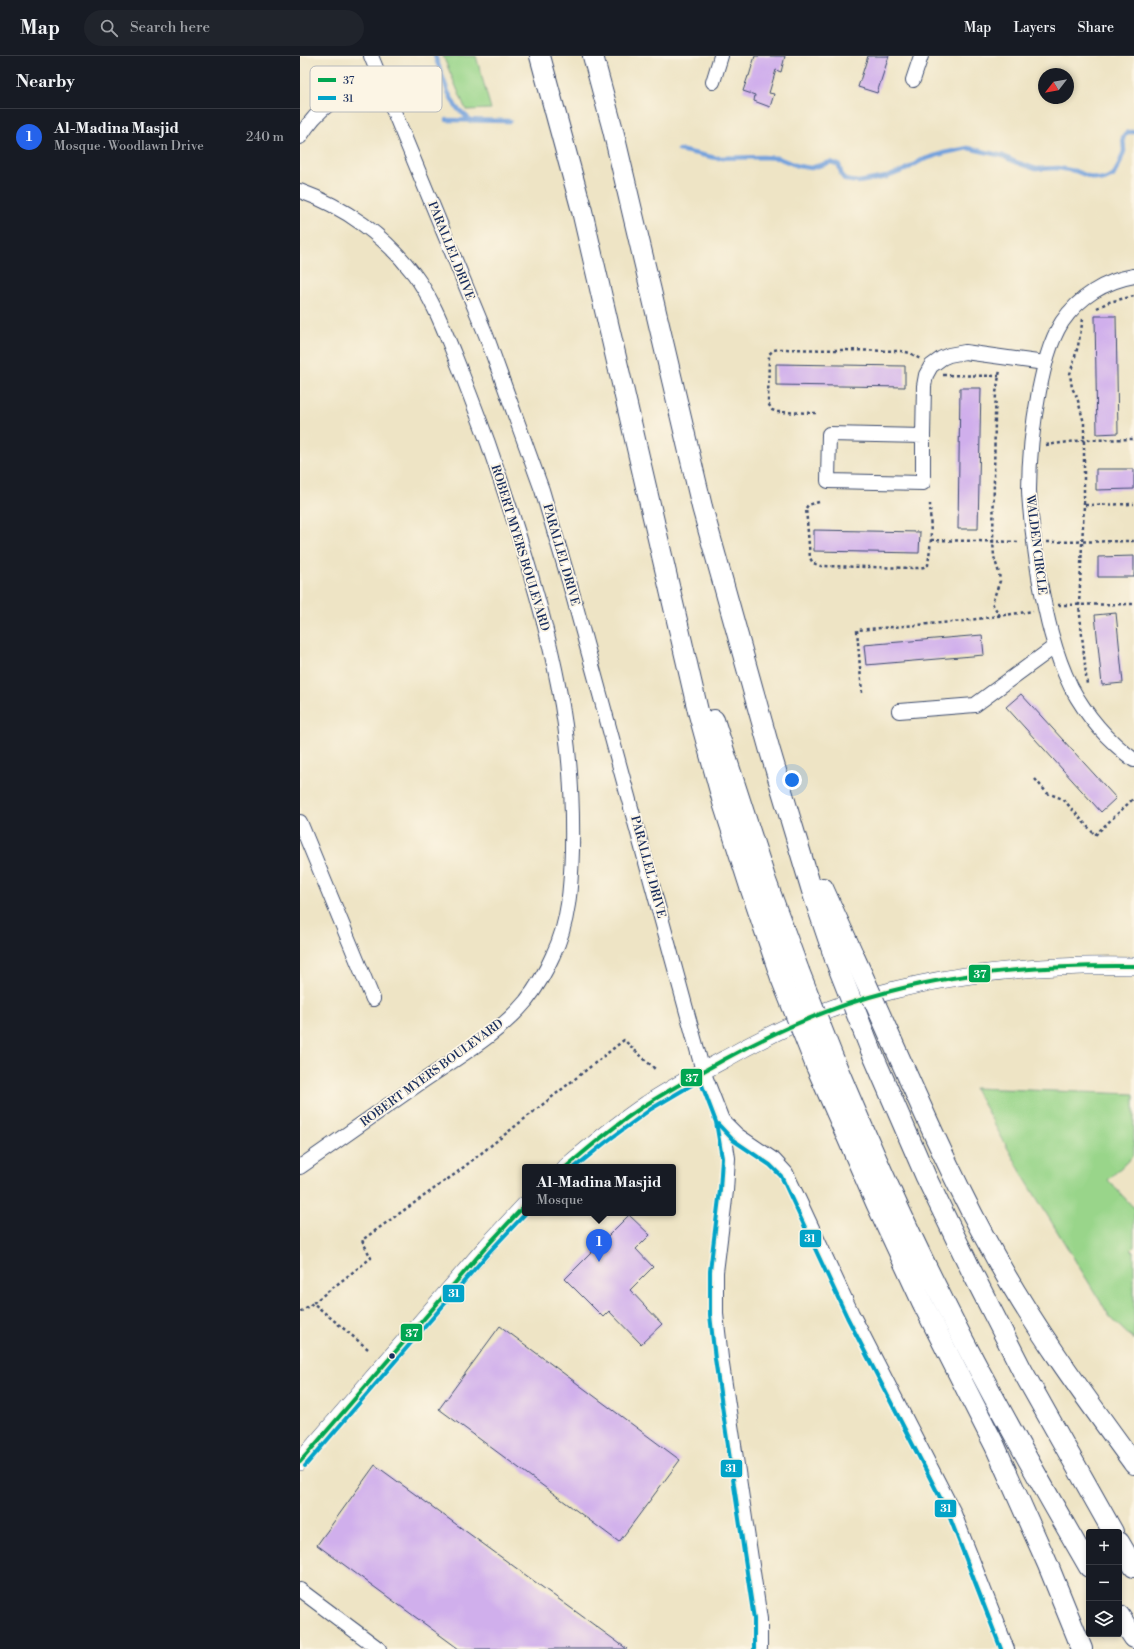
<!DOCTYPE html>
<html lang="en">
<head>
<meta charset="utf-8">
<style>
  body { margin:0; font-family:"Libre Bodoni",serif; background:#20242c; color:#f1f3f6 }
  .controls { position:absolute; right:12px; bottom:12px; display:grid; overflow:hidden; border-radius:4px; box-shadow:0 2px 6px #0003 }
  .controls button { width:36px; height:36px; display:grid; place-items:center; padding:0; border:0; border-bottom:1px solid #363941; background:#171b24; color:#f1f3f6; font:20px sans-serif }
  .compass { position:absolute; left:738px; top:12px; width:36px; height:36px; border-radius:50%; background:#171b24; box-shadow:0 2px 6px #0003; rotate:239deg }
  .you { position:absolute; left:492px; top:724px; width:14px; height:14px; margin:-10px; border:3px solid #fff; border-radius:50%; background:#1a73e8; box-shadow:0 0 0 6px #1a73e833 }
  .badge { display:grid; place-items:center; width:26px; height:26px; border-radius:50%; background:#2563eb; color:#fff; font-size:13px; font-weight:700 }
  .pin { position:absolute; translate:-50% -33px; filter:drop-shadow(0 1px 2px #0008) }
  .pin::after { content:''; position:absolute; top:21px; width:14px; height:12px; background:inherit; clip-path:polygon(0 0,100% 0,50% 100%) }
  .popup { position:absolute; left:222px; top:1108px; width:154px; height:52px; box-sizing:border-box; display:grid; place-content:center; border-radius:4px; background:#171b24; filter:drop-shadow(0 1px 3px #0005); font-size:13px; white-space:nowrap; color:#9ea1a6 }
  .popup b { font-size:15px; color:#f1f3f6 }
  .popup::after { content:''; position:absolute; left:50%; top:100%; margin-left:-8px; border:8px solid transparent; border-top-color:#171b24 }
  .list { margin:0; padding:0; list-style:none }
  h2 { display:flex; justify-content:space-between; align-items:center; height:52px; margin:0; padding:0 16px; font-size:17px }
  h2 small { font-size:13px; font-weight:400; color:#9ea1a6 }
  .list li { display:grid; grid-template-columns:26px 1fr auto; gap:12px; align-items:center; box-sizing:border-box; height:56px; padding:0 16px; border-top:1px solid #363941 }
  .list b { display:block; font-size:15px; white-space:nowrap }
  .list p { margin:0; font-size:13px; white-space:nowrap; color:#9ea1a6 }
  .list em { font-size:13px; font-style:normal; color:#9ea1a6 }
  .icon { flex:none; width:22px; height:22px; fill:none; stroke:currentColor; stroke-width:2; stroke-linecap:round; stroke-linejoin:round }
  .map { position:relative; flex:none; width:834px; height:1593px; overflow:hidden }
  header { display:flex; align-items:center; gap:24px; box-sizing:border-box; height:56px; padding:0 20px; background:#171b24; border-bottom:1px solid #363941 }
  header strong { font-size:19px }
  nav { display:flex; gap:22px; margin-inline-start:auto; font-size:14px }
  .search { width:280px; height:36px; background:#20242c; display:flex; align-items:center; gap:10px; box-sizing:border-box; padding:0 14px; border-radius:22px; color:#9ea1a6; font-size:15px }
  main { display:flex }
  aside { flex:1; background:#171b24 }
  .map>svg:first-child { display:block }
  .green { fill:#99d58a; stroke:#5a8274 }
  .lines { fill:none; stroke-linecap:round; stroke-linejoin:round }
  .stream { stroke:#74a2dc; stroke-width:4.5 }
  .building { fill:#d0afec }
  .minor-casing { stroke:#3b4a6d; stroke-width:16 }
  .major-casing { stroke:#3b4a6d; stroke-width:18 }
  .highway-casing { stroke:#3b4a6d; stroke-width:22 }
  .path { stroke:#3b4a6d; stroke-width:2.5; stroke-dasharray:3 3; stroke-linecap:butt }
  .minor { stroke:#fff; stroke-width:14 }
  .major { stroke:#fff; stroke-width:17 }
  .highway { stroke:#fff; stroke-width:20 }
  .highway-bridge-casing { stroke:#3b4a6d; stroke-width:22; stroke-linecap:butt }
  .highway-bridge { stroke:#fff; stroke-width:20 }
  .bus-1-casing { stroke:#fcf5e5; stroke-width:7 }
  .bus-2-casing { stroke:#fcf5e5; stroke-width:7 }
  .bus-1 { stroke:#00a651; stroke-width:4 }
  .bus-2 { stroke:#01a3c8; stroke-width:4 }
  .bus-dot { fill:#1b2f5e; stroke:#fcf5e5; stroke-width:1.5 }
  .labels { text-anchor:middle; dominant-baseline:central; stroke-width:3.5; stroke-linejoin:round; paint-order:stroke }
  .street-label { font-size:12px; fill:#1b2f5e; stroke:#fcf5e5 }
  .key { fill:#fcf5e5; stroke:#b8babc; stroke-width:1 }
  .key-label { font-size:11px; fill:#1b2f5e }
  .line-badge { stroke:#fcf5e5; stroke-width:1.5 }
  .badge-label { font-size:11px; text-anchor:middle; font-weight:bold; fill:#fff }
</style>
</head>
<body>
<header>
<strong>Map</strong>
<div class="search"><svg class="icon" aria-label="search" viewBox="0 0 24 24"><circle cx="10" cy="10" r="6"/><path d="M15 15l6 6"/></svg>Search here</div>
<nav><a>Map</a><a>Layers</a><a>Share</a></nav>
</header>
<main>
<aside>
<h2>Nearby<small></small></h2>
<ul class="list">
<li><span class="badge">1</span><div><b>Al-Madina Masjid</b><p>Mosque · Woodlawn Drive</p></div><em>240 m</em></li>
</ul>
</aside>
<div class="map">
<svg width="834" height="1593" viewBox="0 0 834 1593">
  <rect width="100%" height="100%" fill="#fcf5e5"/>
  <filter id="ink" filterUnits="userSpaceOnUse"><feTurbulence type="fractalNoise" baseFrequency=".025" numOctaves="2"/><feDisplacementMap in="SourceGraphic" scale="8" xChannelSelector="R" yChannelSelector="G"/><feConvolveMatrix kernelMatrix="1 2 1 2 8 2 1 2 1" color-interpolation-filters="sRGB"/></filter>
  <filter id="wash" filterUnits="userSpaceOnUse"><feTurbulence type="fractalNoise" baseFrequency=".012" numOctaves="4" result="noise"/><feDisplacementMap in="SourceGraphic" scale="16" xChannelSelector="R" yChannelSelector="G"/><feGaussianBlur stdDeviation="0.9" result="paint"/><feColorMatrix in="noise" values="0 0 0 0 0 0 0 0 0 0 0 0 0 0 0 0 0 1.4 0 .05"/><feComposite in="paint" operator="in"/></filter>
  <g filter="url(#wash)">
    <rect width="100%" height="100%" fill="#eee4c5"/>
    <g class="green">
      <path d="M143,0H176L191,53L166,54Z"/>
      <path d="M674,1032L834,1038V1099L808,1124L834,1152V1190L831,1193L834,1196V1284L810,1261L725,1123Z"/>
    </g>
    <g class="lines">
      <g class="stream">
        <path d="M135,0L148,36L156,51L170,64"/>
        <path d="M147,64L210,65"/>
        <path d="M379,94L416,102L463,101L478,102L498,110L511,112L531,106L539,109L542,120L545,124L558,126L587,121L605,114L622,104L644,97L668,92L703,100L715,106L736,113L758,112L775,115L793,122L804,124L813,120L819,109L824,95L823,81L828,76H834"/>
      </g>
    </g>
    <g id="blocks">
      <g class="building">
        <path d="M455,0H485L481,16L476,14L469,37L474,38L470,51L454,45L455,39L443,35L448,20H449Z"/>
        <path d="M568,0H589L577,37L558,31Z"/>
        <path d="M795,260H816L818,377L797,378Z"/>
        <path d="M476,308L605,310V331L476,329Z"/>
        <path d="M660,332H681L678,473H658Z"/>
        <path d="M796,413H834V433L796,434Z"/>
        <path d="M514,474L620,476L619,497L514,495Z"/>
        <path d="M834,500V521H798V501Z"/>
        <path d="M816,557L823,627L802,629L795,559Z"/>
        <path d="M682,579L684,599L566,609L564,589Z"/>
        <path d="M721,638L816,742L801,756L706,651Z"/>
        <path d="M329,1159L350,1179L336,1193L353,1211L330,1234L362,1268L341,1288L309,1255L303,1261L265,1223Z"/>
        <path d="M200,1270L380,1404L319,1486L139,1353Z"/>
        <path d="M75,1409L327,1593H159L17,1489Z"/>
      </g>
    </g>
  </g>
  <g filter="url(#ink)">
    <use href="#blocks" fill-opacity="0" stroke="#3b4a6d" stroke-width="1"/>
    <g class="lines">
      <defs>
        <g id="minor">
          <path d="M71,0L186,279L242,434L269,525L403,1015L422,1064L428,1102L426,1135L416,1216V1258L421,1302L460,1563V1593"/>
          <path d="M613,24L621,0"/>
          <path d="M413,26L421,0"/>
          <path d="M0,81C21,46 44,38 79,21"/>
          <path d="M0,135C45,151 85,180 114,218C132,242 143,271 154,298C166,328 177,357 188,387C215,466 242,546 258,628C269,682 273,739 272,794C271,829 269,867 253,899C246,915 237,931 226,945C198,979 153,1004 117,1029C78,1056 39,1084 0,1111"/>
          <path d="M834,220C805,225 779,241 762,266C749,287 744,311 739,335C733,367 729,401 729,434C730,463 735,492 739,521C746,559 754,597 771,631C787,661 807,684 834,704"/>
          <path d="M623,380V427L528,425L529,378L623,380L624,330L626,319L631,310L642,302L649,299L665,296L745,307"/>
          <path d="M599,655L675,649L754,591"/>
          <path d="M0,766L73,943"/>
          <path d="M422,1064L437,1079L474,1104L486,1117L499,1144L552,1258L653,1455L707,1593"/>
          <path d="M0,1534L79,1593"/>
        </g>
        <g id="major">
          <path d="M266,1111C292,1089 319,1067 347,1048C372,1032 399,1017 425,1003C467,979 511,958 558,944C646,917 742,908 834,910"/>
          <path d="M0,1406L187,1190L225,1149"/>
        </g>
        <g id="highway">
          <path d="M240,0L282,155L398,655L424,750L450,831L481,922"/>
          <path d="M293,0L313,74L402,451L470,695L512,835L535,903"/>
          <path d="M414,664L466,825L499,915"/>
          <path d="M523,832L553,898"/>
          <path d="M592,985C625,1059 657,1133 697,1204C737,1276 786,1342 834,1408"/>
          <path d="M570,992L626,1121L673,1218L722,1314L813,1476"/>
          <path d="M534,1004C567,1083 601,1161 640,1238C686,1331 737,1421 789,1511"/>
          <path d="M516,1010L576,1147L623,1248L695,1390L748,1509L782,1593"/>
          <path d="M819,1486L834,1511"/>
          <path d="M819,1559L834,1582"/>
        </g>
      </defs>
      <use href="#minor" class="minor-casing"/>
      <use href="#major" class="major-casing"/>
      <use href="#highway" class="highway-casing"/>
      <g class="path">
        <path d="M797,252L809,246L834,240"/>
        <path d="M783,263L778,290L770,318L772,332L777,341L784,367V449L779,549L787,629"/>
        <path d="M643,319L699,320"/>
        <path d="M516,357L477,356L472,354L468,347L469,298L474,294L479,293L601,295L610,297L620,303"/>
        <path d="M746,389L784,384L834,383"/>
        <path d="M519,446L508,449L506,452L510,502L513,507L521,510L618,512L624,511L628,509L631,484L630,448"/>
        <path d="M785,449L834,448"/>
        <path d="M631,484L721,486"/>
        <path d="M747,486L834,485"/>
        <path d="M758,549L834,548"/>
        <path d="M700,560L692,547L700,525L699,517L694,501L693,485L695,360L696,337L700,314"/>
        <path d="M562,637L557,574L663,565L733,555"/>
        <path d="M735,723L747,737L763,743L795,779L834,742"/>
        <path d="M0,1256L13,1247"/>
        <path d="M68,1293L13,1247L71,1202L62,1184L155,1118L324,984L356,1014"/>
      </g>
      <use href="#minor" class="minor"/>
      <use href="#major" class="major"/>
      <use href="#highway" class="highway"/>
      <defs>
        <g id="highway-bridge">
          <path d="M553,898L592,985"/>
          <path d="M535,903L570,992"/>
          <path d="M499,915L534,1004"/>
          <path d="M481,922L516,1010"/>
        </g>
      </defs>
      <use href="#highway-bridge" class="highway-bridge-casing"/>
      <use href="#highway-bridge" class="highway-bridge"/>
      <defs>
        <g id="bus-1">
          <path d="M266,1111C292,1089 318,1067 347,1048C372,1032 399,1018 425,1003C478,974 532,950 591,935C670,914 752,909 834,910"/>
          <path d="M0,1406L187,1190L225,1149"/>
        </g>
        <g id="bus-2">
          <path d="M418,1068L433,1084L470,1109L481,1120L547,1261L648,1457L701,1593"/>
          <path d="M275,1111L306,1086L351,1053L400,1024L416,1066L422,1102L420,1134L410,1215V1259L415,1303L454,1563V1593"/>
          <path d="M5,1410L191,1194L226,1157"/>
        </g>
      </defs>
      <use href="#bus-1" class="bus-1-casing"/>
      <use href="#bus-2" class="bus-2-casing"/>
      <use href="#bus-1" class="bus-1"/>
      <use href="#bus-2" class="bus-2"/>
    </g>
  </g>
  <circle class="bus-dot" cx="92" cy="1300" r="3.5"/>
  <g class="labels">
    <g class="street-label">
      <text transform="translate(151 195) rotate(68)">PARALLEL DRIVE</text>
      <text transform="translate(736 489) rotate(83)">WALDEN CIRCLE</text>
      <text transform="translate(220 492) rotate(73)">ROBERT MYERS BOULEVARD</text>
      <text transform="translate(261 499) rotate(74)">PARALLEL DRIVE</text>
      <text transform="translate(348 811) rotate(75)">PARALLEL DRIVE</text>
      <text transform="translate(132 1017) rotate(-36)">ROBERT MYERS BOULEVARD</text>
    </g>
  </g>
  <rect x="10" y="10" width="132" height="46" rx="6" class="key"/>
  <rect x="18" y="22" width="18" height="4" fill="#00a651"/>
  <rect x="18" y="40" width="18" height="4" fill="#01a3c8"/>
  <g class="key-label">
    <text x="43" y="28">37</text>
    <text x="43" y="46">31</text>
  </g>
  <g class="line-badge">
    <rect x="668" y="908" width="23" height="19" rx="4" fill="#00a651"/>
    <rect x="380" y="1012" width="23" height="19" rx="4" fill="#00a651"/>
    <rect x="499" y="1173" width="23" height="19" rx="4" fill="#01a3c8"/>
    <rect x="142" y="1228" width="23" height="19" rx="4" fill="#01a3c8"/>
    <rect x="100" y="1267" width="23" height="19" rx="4" fill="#00a651"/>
    <rect x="420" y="1403" width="23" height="19" rx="4" fill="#01a3c8"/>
    <rect x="634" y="1443" width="23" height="19" rx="4" fill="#01a3c8"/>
  </g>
  <g class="badge-label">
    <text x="680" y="922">37</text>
    <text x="392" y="1026">37</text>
    <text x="510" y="1186">31</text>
    <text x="154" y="1241">31</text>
    <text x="112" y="1281">37</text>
    <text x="431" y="1416">31</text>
    <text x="646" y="1456">31</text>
  </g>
</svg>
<div class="controls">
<button>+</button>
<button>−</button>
<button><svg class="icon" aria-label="layers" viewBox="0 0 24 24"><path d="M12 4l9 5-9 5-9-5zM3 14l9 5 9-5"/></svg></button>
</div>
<svg class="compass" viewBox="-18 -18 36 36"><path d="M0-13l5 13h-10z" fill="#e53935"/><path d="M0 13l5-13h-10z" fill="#9ea1a6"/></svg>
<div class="you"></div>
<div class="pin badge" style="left:299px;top:1206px">1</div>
<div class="popup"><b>Al-Madina Masjid</b>Mosque</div>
</div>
</main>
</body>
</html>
